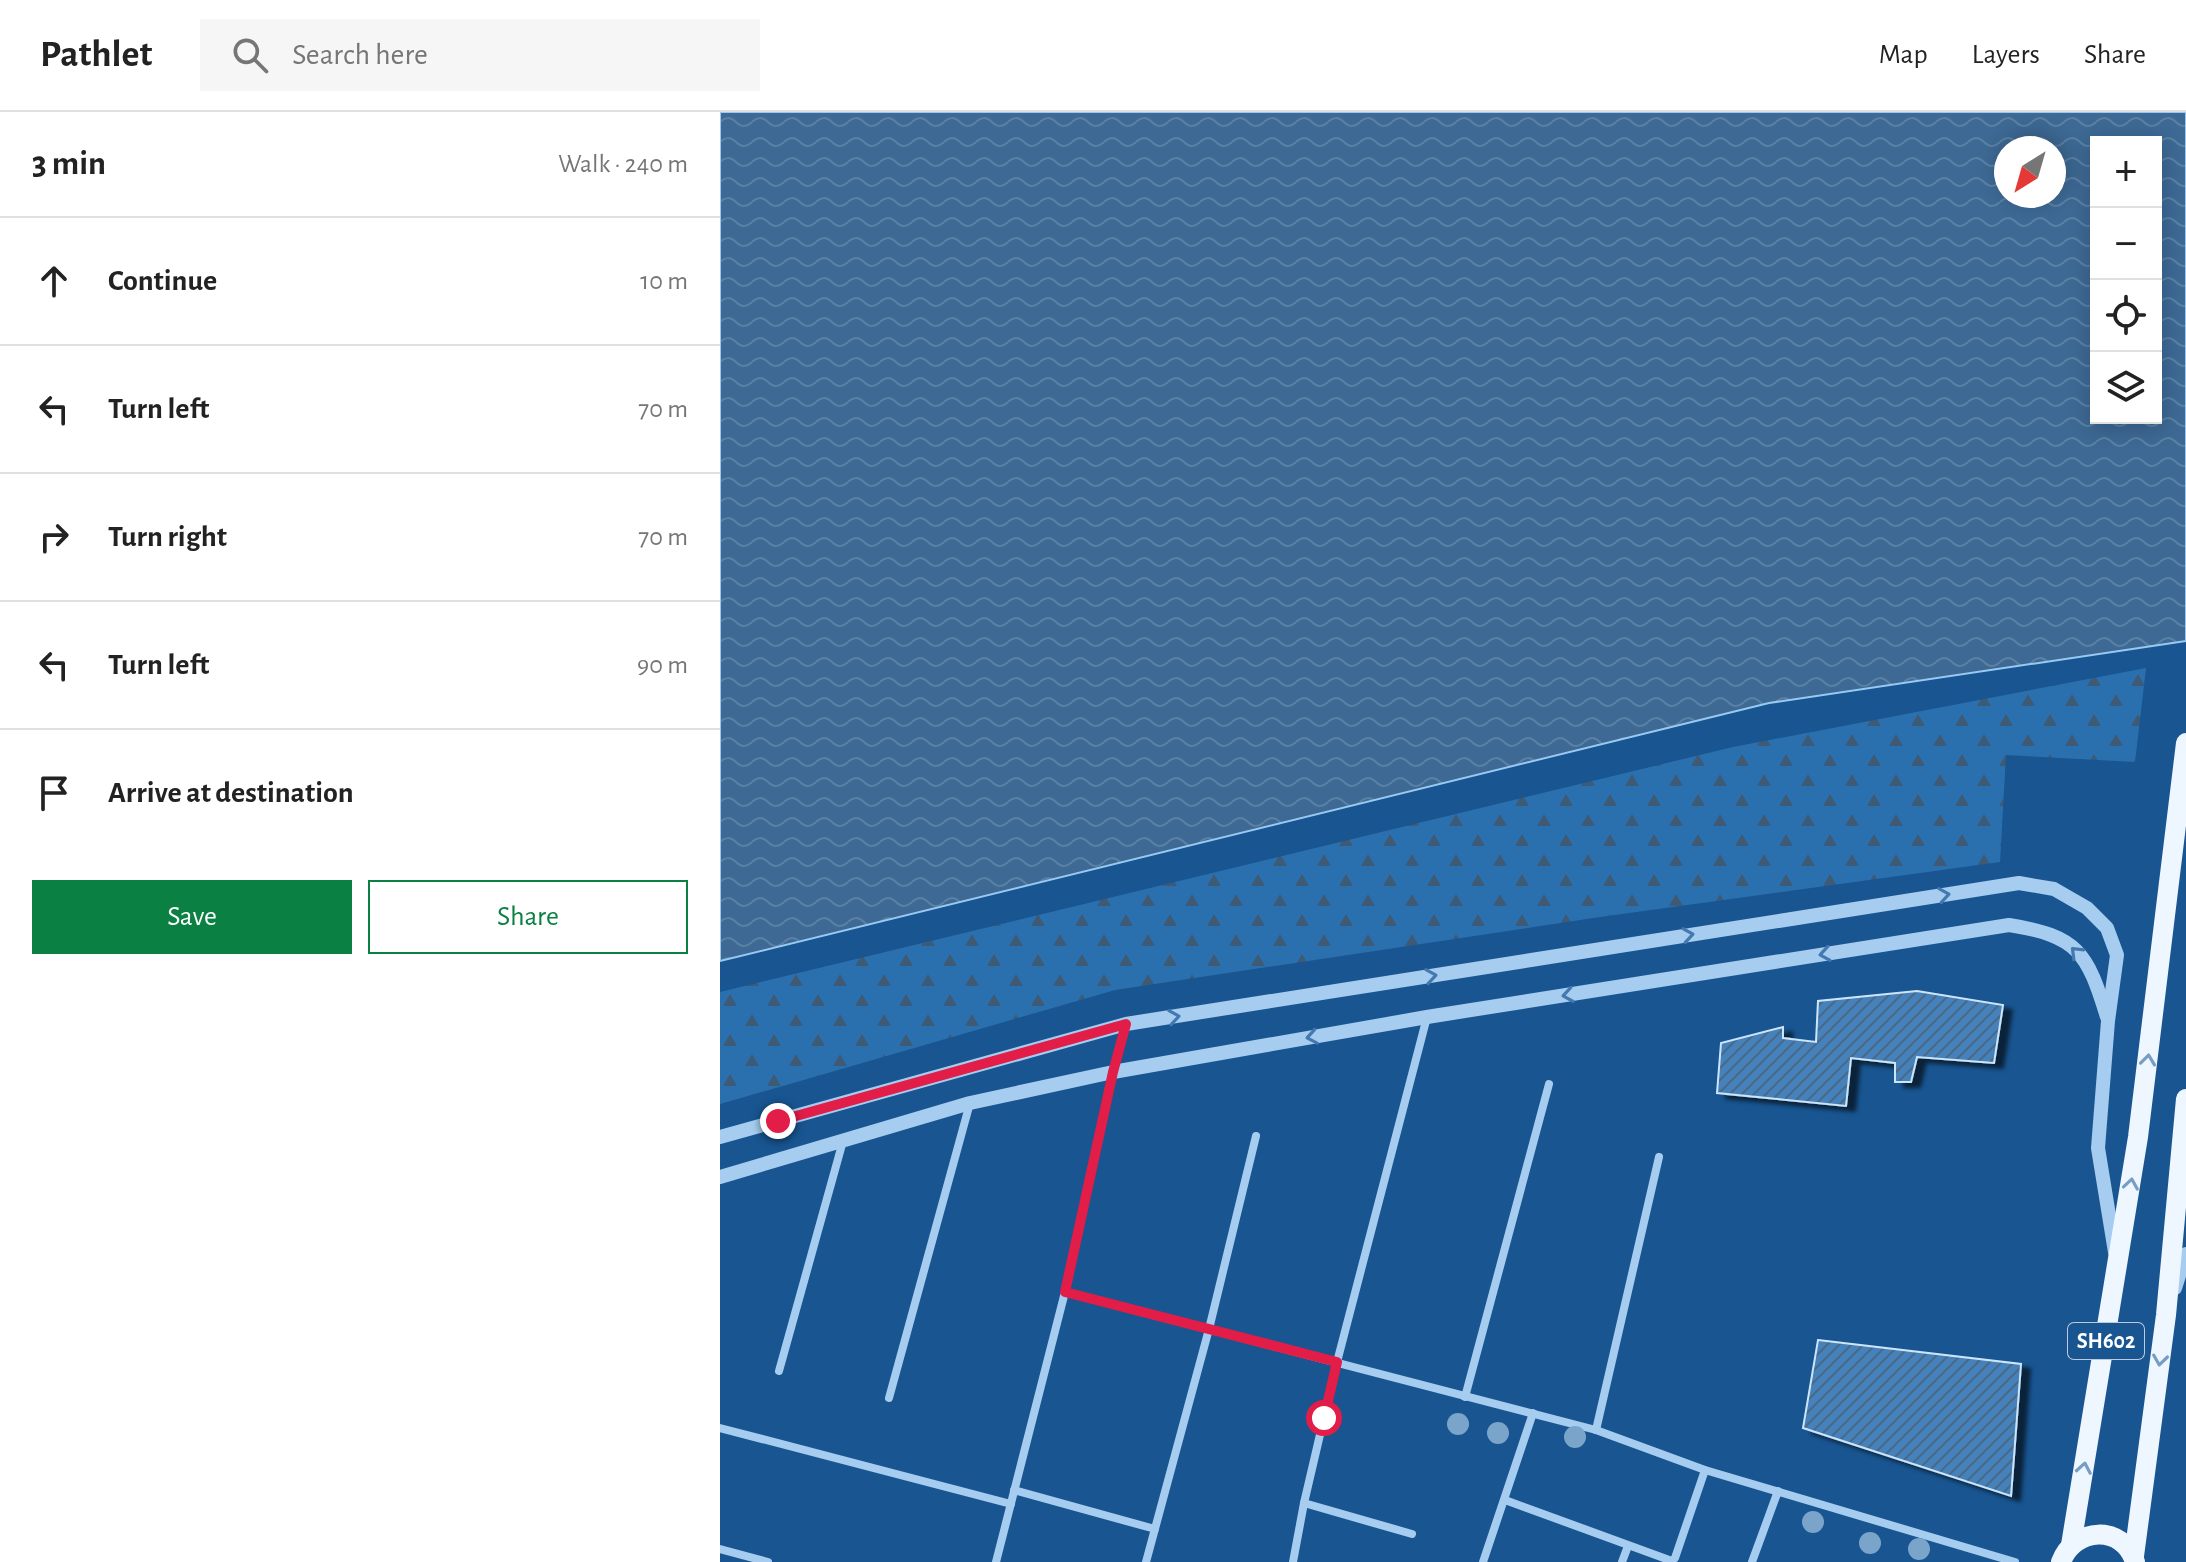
<!DOCTYPE html>
<html lang="en">
<head>
<meta charset="utf-8">
<style>
  body { margin:0; font-family:"Alegreya Sans",sans-serif; background:#f6f6f6; color:#222 }
  .controls { position:absolute; right:24px; top:24px; display:grid; overflow:hidden; border-radius:0px; box-shadow:0 4px 20px #0003 }
  .controls button { width:72px; height:72px; display:grid; place-items:center; padding:0; border:0; border-bottom:2px solid #e0e0e0; background:#fff; color:#222; font:40px sans-serif }
  .compass { position:absolute; left:1274px; top:24px; width:72px; height:72px; border-radius:50%; background:#fff; box-shadow:0 4px 20px #0003; rotate:217deg }
  .stop { position:absolute; width:24px; height:24px; margin:-18px; border:6px solid #e11d48; border-radius:50%; background:#fff }
  .stop.end { background:#e11d48; border-color:#fff; box-shadow:0 2px 8px #0008 }
  .list { margin:0; padding:0; list-style:none }
  h2 { display:flex; justify-content:space-between; align-items:center; height:104px; margin:0; padding:0 32px; font-size:34px }
  h2 small { font-size:26px; font-weight:400; color:#767676 }
  .list li { display:grid; grid-template-columns:52px 1fr auto; gap:24px; align-items:center; box-sizing:border-box; height:128px; padding:0 32px; border-top:2px solid #e0e0e0 }
  .list b { display:block; font-size:30px; white-space:nowrap }
  .list em { font-size:26px; font-style:normal; color:#767676 }
  .actions { display:flex; gap:16px; padding:24px 32px }
  .actions a { flex:1; padding:18px 0; border:2px solid #0b8043; border-radius:0px; text-align:center; font-size:28px; color:#0b8043 }
  .actions .main { background:#0b8043; color:#fff }
  .icon { flex:none; width:44px; height:44px; fill:none; stroke:currentColor; stroke-width:2; stroke-linecap:round; stroke-linejoin:round }
  .map { position:relative; flex:none; width:1466px; height:1450px; overflow:hidden }
  header { display:flex; align-items:center; gap:48px; box-sizing:border-box; height:112px; padding:0 40px; background:#fff; border-bottom:2px solid #e0e0e0 }
  header strong { font-size:38px }
  nav { display:flex; gap:44px; margin-inline-start:auto; font-size:28px }
  .search { width:560px; height:72px; background:#f6f6f6; display:flex; align-items:center; gap:20px; box-sizing:border-box; padding:0 28px; border-radius:0px; color:#767676; font-size:30px }
  main { display:flex }
  aside { flex:1; background:#fff }
  .map>svg:first-child { display:block }
  .forest { fill:url(#forest-firs) }
  .water { fill:url(#water-waves); stroke:#98c9f2; stroke-width:2; fill-rule:evenodd }
  .building { fill:url(#building-hatch); stroke:#cce5fb; stroke-width:2; filter:url(#shadow) }
  .lines { fill:none; stroke-linecap:round; stroke-linejoin:round }
  .minor { stroke:#a6cdf0; stroke-width:8 }
  .tertiary { stroke:#a6cdf0; stroke-width:14 }
  .primary { stroke:#eef6ff; stroke-width:20 }
  .tree { fill:#7ba4cb }
  .oneway { stroke:#4379ae }
  .oneway2 { stroke:#789dc2 }
  .route { stroke:#e11d48; stroke-width:10 }
  .labels { text-anchor:middle; dominant-baseline:central; stroke-width:6; stroke-linejoin:round; paint-order:stroke }
  .shield { fill:#185591; stroke:#baccde; stroke-width:2 }
  .shield-label { font-size:22px; font-weight:bold; fill:#fff }
</style>
</head>
<body>
<header>
<strong>Pathlet</strong>
<div class="search"><svg class="icon" aria-label="search" viewBox="0 0 24 24"><circle cx="10" cy="10" r="6"/><path d="M15 15l6 6"/></svg>Search here</div>
<nav><a>Map</a><a>Layers</a><a>Share</a></nav>
</header>
<main>
<aside>
<h2>3 min<small>Walk · 240 m</small></h2>
<ul class="list">
<li><svg class="icon" aria-label="ahead" viewBox="0 0 24 24"><path d="M12 20V5M6 11l6-6 6 6"/></svg><div><b>Continue</b></div><em>10 m</em></li>
<li><svg class="icon" aria-label="left" viewBox="0 0 24 24"><path d="M17 20v-9H6M10 6l-5 5 5 5"/></svg><div><b>Turn left</b></div><em>70 m</em></li>
<li><svg class="icon" aria-label="right" viewBox="0 0 24 24"><path d="M7 20v-9h11M14 6l5 5-5 5"/></svg><div><b>Turn right</b></div><em>70 m</em></li>
<li><svg class="icon" aria-label="left" viewBox="0 0 24 24"><path d="M17 20v-9H6M10 6l-5 5 5 5"/></svg><div><b>Turn left</b></div><em>90 m</em></li>
<li><svg class="icon" aria-label="arrive" viewBox="0 0 24 24"><path d="M6 21V4h12l-3 4 3 4H6"/></svg><div><b>Arrive at destination</b></div></li>
</ul>
<div class="actions"><a class="main">Save</a><a>Share</a></div>
</aside>
<div class="map">
<svg width="1466" height="1450" viewBox="0 0 1466 1450">
  <defs>
    <pattern id="forest-firs" width="22" height="20" patternUnits="userSpaceOnUse" patternTransform="scale(2)"><rect width="22" height="20" fill="#2a70af"/><path d="M5 1l3.5 6h-7zM16 11l3.5 6h-7z" fill="#3e5a74"/></pattern>
    <pattern id="water-waves" width="16" height="10" patternUnits="userSpaceOnUse" patternTransform="scale(2)"><rect width="16" height="10" fill="#3d6994"/><path d="M0 5q4-4 8 0t8 0" fill="none" stroke="#5a80a4"/></pattern>
    <pattern id="building-hatch" width="6" height="6" patternUnits="userSpaceOnUse" patternTransform="scale(2)"><rect width="6" height="6" fill="#4481ba"/><path d="M-1 1l2-2M0 6l6-6M5 7l2-2" fill="none" stroke="#486988"/></pattern>
    <filter id="shadow"><feDropShadow dx="9" dy="5" stdDeviation="2" flood-color="#0009"/></filter>
  </defs>
  <rect width="100%" height="100%" fill="#185591"/>
  <path class="forest" d="M1426,556L1415,650L1286,643L1280,750L880,805L395,878L0,992V880L1013,635Z"/>
  <path class="water" d="M0,0H1466V529L1049,591L0,849ZM1376,30H1436V306H1376ZM1286,36H1334V84H1286Z"/>
  <g class="building">
    <path d="M1197,879L1283,893L1274,951L1197,945L1191,970H1175V951L1131,946L1126,994L997,981L1001,931L1063,915V926L1096,930L1098,889Z"/>
    <path d="M1098,1228L1301,1252L1291,1384L1083,1316Z"/>
  </g>
  <g class="lines">
    <g class="minor">
      <path d="M345,1180L876,1318L985,1358L1295,1450"/>
      <path d="M59,1259L123,1029"/>
      <path d="M745,1285L829,972"/>
      <path d="M169,1286L250,991"/>
      <path d="M0,1316L291,1392"/>
      <path d="M876,1318L939,1045"/>
      <path d="M294,1378L435,1417"/>
      <path d="M785,1388L952,1449L955,1446L985,1358"/>
      <path d="M584,1391L692,1422"/>
      <path d="M0,1437L48,1450"/>
      <path d="M276,1450L345,1180L393,960L406,912"/>
      <path d="M426,1450L489,1217L536,1024"/>
      <path d="M573,1450L584,1391L617,1250L707,905"/>
      <path d="M763,1450L813,1301"/>
      <path d="M902,1450L908,1434"/>
      <path d="M1032,1450L1058,1379"/>
    </g>
    <g class="tertiary">
      <path d="M0,1025L406,912L1299,771L1334,777L1367,796L1387,816L1397,843L1388,909L1378,1036L1395,1140"/>
      <path d="M0,1065L250,991L393,960L707,905L1289,813C1358,824 1367,840 1387,905"/>
      <path d="M1455,1176L1466,1142"/>
    </g>
    <g class="primary">
      <path d="M1351,1433L1418,1025L1466,631"/>
      <path d="M1414,1444L1446,1203L1466,987"/>
      <path d="M1341,1450C1354,1415 1403,1412 1415,1450"/>
    </g>
  </g>
  <g class="tree">
    <circle cx="738" cy="1312" r="11"/>
    <circle cx="778" cy="1321" r="11"/>
    <circle cx="855" cy="1325" r="11"/>
    <circle cx="1093" cy="1410" r="11"/>
    <circle cx="1150" cy="1431" r="11"/>
    <circle cx="1199" cy="1437" r="11"/>
  </g>
  <defs><path id="oneway-chevron" d="M-2-3.5L2.5 0L-2 3.5" fill="none" stroke-width="1.6" stroke-linecap="round" stroke-linejoin="round" transform="scale(2)"/></defs>
  <g class="oneway">
    <use href="#oneway-chevron" transform="translate(1224 783) rotate(-9)"/>
    <use href="#oneway-chevron" transform="translate(968 823) rotate(-9)"/>
    <use href="#oneway-chevron" transform="translate(1356 840) rotate(-135)"/>
    <use href="#oneway-chevron" transform="translate(1105 842) rotate(171)"/>
    <use href="#oneway-chevron" transform="translate(711 864) rotate(-9)"/>
    <use href="#oneway-chevron" transform="translate(848 883) rotate(171)"/>
    <use href="#oneway-chevron" transform="translate(454 905) rotate(-9)"/>
    <use href="#oneway-chevron" transform="translate(592 925) rotate(170)"/>
  </g>
  <g class="oneway2">
    <use href="#oneway-chevron" transform="translate(1428 948) rotate(-83)"/>
    <use href="#oneway-chevron" transform="translate(1411 1072) rotate(-81)"/>
    <use href="#oneway-chevron" transform="translate(1440 1248) rotate(98)"/>
    <use href="#oneway-chevron" transform="translate(1364 1356) rotate(-80)"/>
  </g>
  <g class="lines">
    <path class="route" d="M58,1009L406,912L393,960L345,1180L617,1250L604,1306"/>
  </g>
  <g class="labels">
    <rect class="shield" x="1348" y="1211" width="76" height="36" rx="6"/>
    <g class="shield-label">
      <text x="1386" y="1229">SH602</text>
    </g>
  </g>
</svg>
<div class="controls">
<button>+</button>
<button>−</button>
<button><svg class="icon" aria-label="locate" viewBox="0 0 24 24"><circle cx="12" cy="12" r="6"/><path d="M12 2v4M12 18v4M2 12h4M18 12h4"/></svg></button>
<button><svg class="icon" aria-label="layers" viewBox="0 0 24 24"><path d="M12 4l9 5-9 5-9-5zM3 14l9 5 9-5"/></svg></button>
</div>
<svg class="compass" viewBox="-18 -18 36 36"><path d="M0-13l5 13h-10z" fill="#e53935"/><path d="M0 13l5-13h-10z" fill="#767676"/></svg>
<div class="stop" style="left:604px;top:1306px"></div>
<div class="stop end" style="left:58px;top:1009px"></div>
</div>
</main>
</body>
</html>
